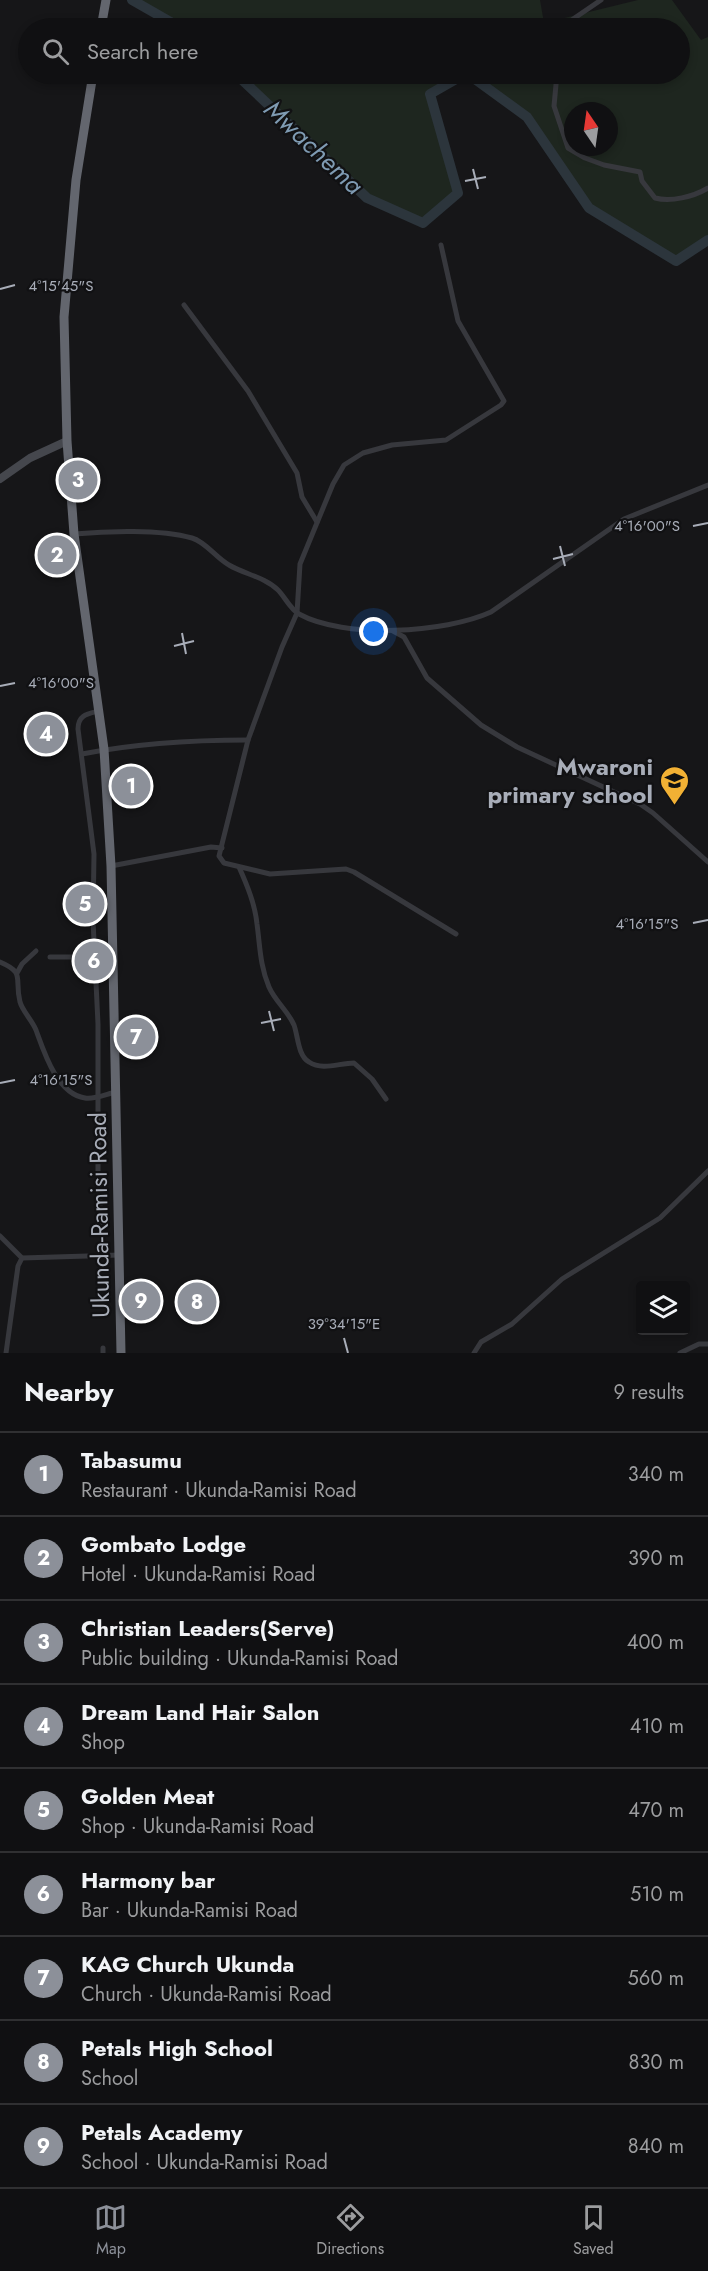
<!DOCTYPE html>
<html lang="en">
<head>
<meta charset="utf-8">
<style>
  body { margin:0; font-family:Jost,sans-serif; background:#1e1e20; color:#f1f3f6 }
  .controls { position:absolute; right:18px; bottom:18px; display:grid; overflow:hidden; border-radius:6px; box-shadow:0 3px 9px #0003 }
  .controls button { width:54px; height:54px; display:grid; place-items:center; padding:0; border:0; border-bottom:2px solid #303032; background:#101012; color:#f1f3f6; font:30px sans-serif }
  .compass { position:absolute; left:564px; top:102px; width:54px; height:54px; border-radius:50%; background:#101012; box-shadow:0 3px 9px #0003; rotate:347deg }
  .you { position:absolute; left:374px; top:632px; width:21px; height:21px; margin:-15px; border:4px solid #fff; border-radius:50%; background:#1a73e8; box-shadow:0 0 0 9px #1a73e833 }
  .badge { display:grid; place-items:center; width:39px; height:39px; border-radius:50%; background:#8c9099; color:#fff; font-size:20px; font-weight:700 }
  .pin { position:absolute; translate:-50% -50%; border:3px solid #fff; box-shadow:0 2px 6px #0006 }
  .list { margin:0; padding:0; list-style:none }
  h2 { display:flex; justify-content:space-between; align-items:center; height:78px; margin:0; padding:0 24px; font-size:26px }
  h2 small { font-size:20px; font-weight:400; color:#9c9d9f }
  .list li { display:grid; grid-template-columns:39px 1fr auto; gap:18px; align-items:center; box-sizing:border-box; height:84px; padding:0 24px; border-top:2px solid #303032 }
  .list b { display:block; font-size:22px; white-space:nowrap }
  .list p { margin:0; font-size:20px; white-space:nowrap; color:#9c9d9f }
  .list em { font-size:20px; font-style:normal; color:#9c9d9f }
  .icon { flex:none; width:33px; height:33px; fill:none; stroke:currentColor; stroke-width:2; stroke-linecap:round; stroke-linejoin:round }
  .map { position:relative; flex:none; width:708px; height:1353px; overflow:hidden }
  .search { position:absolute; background:#101012; box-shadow:0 3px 9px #0003; left:18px; right:18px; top:18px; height:66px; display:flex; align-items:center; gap:15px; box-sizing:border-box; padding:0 21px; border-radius:33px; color:#9c9d9f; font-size:22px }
  .sheet { height:834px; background:#101012 }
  nav { display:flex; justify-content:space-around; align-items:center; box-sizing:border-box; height:84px; border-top:2px solid #303032; background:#101012; font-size:16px; color:#9c9d9f }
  nav a { display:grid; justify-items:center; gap:3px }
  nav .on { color:#8c9099 }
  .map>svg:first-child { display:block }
  .green { fill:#1e261f; fill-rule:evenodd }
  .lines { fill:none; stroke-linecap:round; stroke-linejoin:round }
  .river { stroke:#2c353c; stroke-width:10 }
  .street { stroke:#37383d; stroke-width:5 }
  .secondary { stroke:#45474d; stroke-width:8 }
  .highway { stroke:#63666e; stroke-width:9 }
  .ticks { fill:none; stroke:#a8adb8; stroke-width:2 }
  .labels { text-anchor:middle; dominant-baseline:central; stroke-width:4.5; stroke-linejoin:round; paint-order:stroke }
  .poi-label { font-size:24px; font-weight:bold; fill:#a8adb8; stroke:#111113; text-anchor:end }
  .street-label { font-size:24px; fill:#a8adb8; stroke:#111113 }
  .water-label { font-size:26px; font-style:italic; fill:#7f9bb3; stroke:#111113 }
  .ticks-label { font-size:15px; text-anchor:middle; fill:#a8adb8; stroke:#111113; stroke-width:4.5; stroke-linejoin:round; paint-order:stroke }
</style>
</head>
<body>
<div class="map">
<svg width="708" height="1353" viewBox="0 0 708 1353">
  <rect width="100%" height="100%" fill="#161618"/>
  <g class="green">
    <path d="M132,0H540L544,23L638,0H672L701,40L708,37V240L676,261L589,208L527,117L468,74H680V28H181ZM573,111H609V147H573Z"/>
    <path d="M236,74H465L430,94L458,193L423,223L367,198Z"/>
  </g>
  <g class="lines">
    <g class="river">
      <path d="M132,0L181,28"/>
      <path d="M236,74L367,198L423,223L458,193L430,94L465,74"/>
      <path d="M468,74L527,117L589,208L676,261L708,240"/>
    </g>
    <g class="street">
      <path d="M560,28L601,0"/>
      <path d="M557,74L554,106L568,148L585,158L604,165L640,172L642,181L655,198C671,202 693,197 708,188"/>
      <path d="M441,245L458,321L504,401L501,405L446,440L392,445L363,453L344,465L333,484L300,564L297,613L282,647L248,740L219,856L224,863L270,874L346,869L354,872L456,934"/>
      <path d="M184,305L248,391L297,473L302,497L317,522"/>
      <path d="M74,534C107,531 160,529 192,538C206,542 216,558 229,565C244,574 265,577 278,590C285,597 290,609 299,614C344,639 445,633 491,612L624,519L708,485"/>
      <path d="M393,631L404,637L427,678L481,725L517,747L640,804L653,813L708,862"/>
      <path d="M99,711C87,714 78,715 78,729L94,854L93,920L98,1024V1174L102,1229L101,1255"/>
      <path d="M82,754C138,743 192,740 248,740"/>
      <path d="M111,866L211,847L222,848"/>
      <path d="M239,867C247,885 255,904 257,924C260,946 260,966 269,987C275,1001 288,1011 294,1025C298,1036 298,1056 309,1062C323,1071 339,1063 354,1063L372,1079L386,1099"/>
      <path d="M50,957H74L95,954"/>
      <path d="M0,962C26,973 14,978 20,1002C23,1012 32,1020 36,1030C44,1052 57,1094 85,1098C93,1100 107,1094 116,1092"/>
      <path d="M17,973L22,964L36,951"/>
      <path d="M0,1236L22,1258"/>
      <path d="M103,1348V1353"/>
      <path d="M6,1353L18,1266L22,1258L120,1255"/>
      <path d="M474,1353L481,1342L512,1324L562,1279L660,1218L708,1171"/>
      <path d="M680,1353L699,1344H708"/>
    </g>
    <path class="secondary" d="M0,479L30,458L67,441"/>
    <g class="highway">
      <path d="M101,28L106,0"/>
      <path d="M93,74L76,180L64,317L67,441L74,534L104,749L111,866L121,1353"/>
    </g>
  </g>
  <path class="ticks" d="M473,169L478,189M465,181L486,177M0,289L15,285M693,526L708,523M560,546L565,566M553,559L573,554M182,633L186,654M174,646L194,641M0,686L15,683M693,923L708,920M269,1011L274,1031M261,1023L281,1019M0,1083L15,1080M344,1338L348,1353"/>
  <defs>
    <symbol id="school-pin" viewBox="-11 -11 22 30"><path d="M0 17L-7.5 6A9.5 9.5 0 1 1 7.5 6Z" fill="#f2b134" stroke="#111113"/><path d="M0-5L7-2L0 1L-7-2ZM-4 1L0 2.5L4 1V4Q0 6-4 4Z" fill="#111"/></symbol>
  </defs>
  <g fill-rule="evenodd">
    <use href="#school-pin" x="658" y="764" width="33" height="45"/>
  </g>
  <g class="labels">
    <g class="poi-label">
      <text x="653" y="766">Mwaroni<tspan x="653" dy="28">primary school</tspan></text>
    </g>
    <g class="street-label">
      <text transform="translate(99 1215) rotate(-91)">Ukunda-Ramisi Road</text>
    </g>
    <g class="water-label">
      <text transform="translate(314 147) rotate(43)">Mwachema</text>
    </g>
  </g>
  <g class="ticks-label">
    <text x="61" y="291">4°15'45"S</text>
    <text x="647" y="531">4°16'00"S</text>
    <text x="61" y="688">4°16'00"S</text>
    <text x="647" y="929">4°16'15"S</text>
    <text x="61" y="1085">4°16'15"S</text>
    <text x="344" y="1329">39°34'15"E</text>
  </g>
</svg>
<div class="controls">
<button><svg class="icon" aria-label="layers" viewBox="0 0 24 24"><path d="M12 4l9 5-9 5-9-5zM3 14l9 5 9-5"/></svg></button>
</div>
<svg class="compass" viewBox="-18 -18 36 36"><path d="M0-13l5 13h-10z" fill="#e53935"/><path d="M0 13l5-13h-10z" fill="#9c9d9f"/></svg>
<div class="you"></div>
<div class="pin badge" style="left:131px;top:786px">1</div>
<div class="pin badge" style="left:57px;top:555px">2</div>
<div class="pin badge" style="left:78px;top:480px">3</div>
<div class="pin badge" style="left:46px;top:734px">4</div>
<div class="pin badge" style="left:85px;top:904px">5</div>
<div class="pin badge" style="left:94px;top:961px">6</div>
<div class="pin badge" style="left:136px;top:1037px">7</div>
<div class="pin badge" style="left:197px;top:1302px">8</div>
<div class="pin badge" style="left:141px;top:1301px">9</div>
<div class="search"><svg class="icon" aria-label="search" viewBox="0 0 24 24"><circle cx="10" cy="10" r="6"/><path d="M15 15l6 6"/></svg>Search here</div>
</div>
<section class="sheet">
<h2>Nearby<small>9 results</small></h2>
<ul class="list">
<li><span class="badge">1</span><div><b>Tabasumu</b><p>Restaurant · Ukunda-Ramisi Road</p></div><em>340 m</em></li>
<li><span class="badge">2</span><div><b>Gombato Lodge</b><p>Hotel · Ukunda-Ramisi Road</p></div><em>390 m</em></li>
<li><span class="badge">3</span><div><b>Christian Leaders(Serve)</b><p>Public building · Ukunda-Ramisi Road</p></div><em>400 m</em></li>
<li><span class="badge">4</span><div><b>Dream Land Hair Salon</b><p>Shop</p></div><em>410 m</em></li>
<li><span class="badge">5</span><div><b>Golden Meat</b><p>Shop · Ukunda-Ramisi Road</p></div><em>470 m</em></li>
<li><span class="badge">6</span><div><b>Harmony bar</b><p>Bar · Ukunda-Ramisi Road</p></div><em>510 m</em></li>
<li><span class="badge">7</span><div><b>KAG Church Ukunda</b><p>Church · Ukunda-Ramisi Road</p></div><em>560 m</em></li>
<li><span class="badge">8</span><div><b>Petals High School</b><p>School</p></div><em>830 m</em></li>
<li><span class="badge">9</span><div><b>Petals Academy</b><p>School · Ukunda-Ramisi Road</p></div><em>840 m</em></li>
</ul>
</section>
<nav>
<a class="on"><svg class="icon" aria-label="map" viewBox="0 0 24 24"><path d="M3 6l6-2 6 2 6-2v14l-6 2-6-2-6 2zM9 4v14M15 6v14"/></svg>Map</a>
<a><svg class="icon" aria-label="directions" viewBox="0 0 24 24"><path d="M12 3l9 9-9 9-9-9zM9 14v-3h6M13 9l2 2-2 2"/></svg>Directions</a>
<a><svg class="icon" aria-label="saved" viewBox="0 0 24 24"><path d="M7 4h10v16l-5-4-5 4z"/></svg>Saved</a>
</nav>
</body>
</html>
